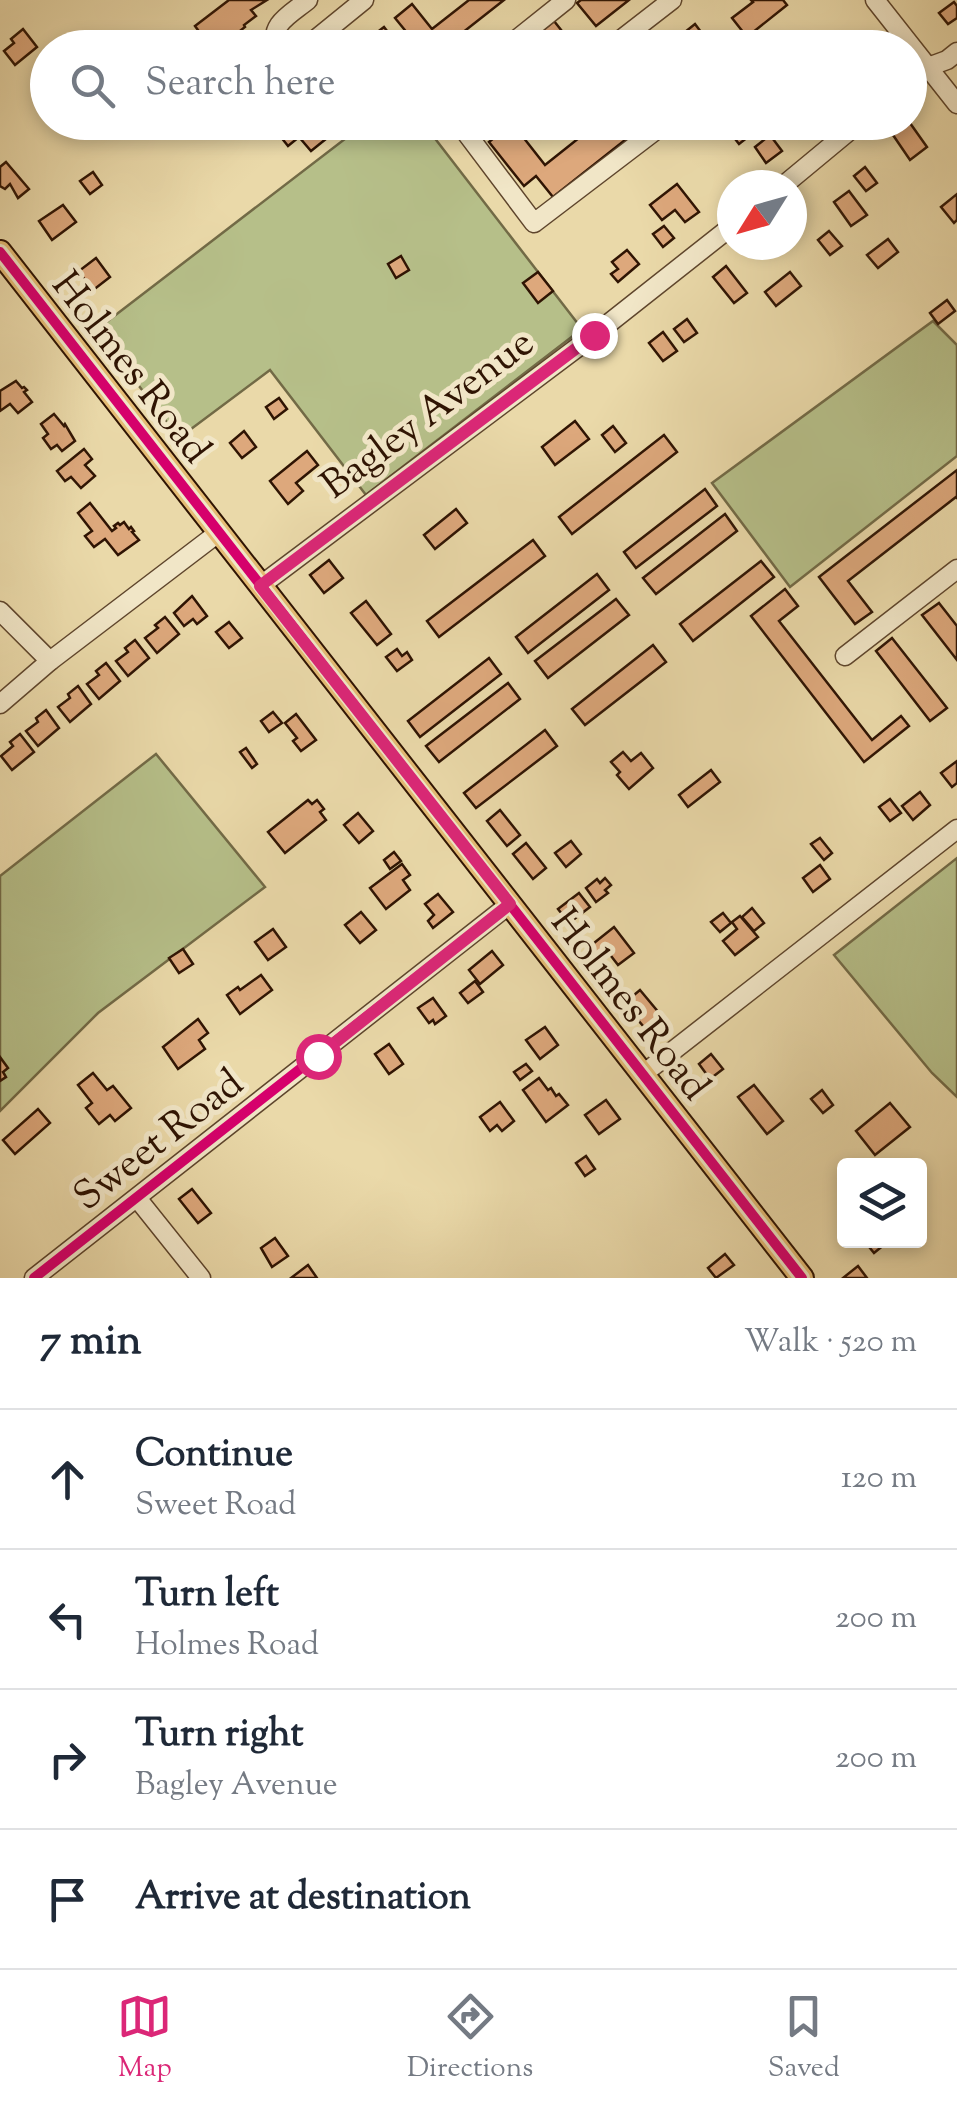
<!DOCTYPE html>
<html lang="en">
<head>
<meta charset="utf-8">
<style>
  body { margin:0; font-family:"Sorts Mill Goudy",serif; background:#f6f6f7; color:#1f2937 }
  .controls { position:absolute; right:30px; bottom:30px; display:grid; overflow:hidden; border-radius:10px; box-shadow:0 5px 15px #0003 }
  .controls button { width:90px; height:90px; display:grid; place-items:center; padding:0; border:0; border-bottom:2px solid #e0e1e3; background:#fff; color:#1f2937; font:50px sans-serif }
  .compass { position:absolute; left:717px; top:170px; width:90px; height:90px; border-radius:50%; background:#fff; box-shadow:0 5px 15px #0003; rotate:233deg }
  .stop { position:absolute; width:30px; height:30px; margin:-22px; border:8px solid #db2777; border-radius:50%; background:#fff }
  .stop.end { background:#db2777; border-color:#fff; box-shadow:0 2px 10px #0008 }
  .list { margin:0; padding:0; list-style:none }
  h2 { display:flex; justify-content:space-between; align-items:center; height:130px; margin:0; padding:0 40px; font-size:42px }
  h2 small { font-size:32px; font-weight:400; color:#747a83 }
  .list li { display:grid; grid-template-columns:65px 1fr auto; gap:30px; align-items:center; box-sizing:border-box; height:140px; padding:0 40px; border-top:2px solid #e0e1e3 }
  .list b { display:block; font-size:38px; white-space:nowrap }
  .list p { margin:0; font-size:32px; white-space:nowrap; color:#747a83 }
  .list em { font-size:32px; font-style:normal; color:#747a83 }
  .icon { flex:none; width:55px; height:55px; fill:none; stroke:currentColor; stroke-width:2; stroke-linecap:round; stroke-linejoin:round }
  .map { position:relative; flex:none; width:957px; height:1278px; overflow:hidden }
  .search { position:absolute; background:#fff; box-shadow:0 5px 15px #0003; left:30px; right:30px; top:30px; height:110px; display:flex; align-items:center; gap:25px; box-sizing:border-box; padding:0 35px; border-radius:55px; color:#747a83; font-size:38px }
  .sheet { height:690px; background:#fff }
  nav { display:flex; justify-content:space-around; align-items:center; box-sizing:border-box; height:140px; border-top:2px solid #e0e1e3; background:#fff; font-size:28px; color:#747a83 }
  nav a { display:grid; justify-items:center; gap:5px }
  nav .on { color:#db2777 }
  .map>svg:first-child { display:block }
  .green { fill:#b6bf89; stroke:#726a46; stroke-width:2.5 }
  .building { fill:#dda87c; stroke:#2f1403; stroke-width:2.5 }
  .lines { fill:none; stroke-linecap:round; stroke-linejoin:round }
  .minor-casing { stroke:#5e452c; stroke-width:21 }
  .major-casing { stroke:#2f1403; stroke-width:26 }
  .minor { stroke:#f1e6c7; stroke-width:18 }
  .major { stroke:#e5bc74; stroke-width:22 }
  .cycleway-casing { stroke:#f1e6c7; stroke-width:16 }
  .cycleway { stroke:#d6006c; stroke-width:10 }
  .route { stroke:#db2777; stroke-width:12 }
  .labels { text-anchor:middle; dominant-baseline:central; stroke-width:10; stroke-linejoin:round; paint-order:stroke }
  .street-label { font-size:40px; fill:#2f1403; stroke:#f1e6c7 }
</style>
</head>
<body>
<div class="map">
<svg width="957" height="1278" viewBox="0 0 957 1278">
  <rect width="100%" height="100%" fill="#ead9a9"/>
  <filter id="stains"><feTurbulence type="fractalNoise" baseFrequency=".002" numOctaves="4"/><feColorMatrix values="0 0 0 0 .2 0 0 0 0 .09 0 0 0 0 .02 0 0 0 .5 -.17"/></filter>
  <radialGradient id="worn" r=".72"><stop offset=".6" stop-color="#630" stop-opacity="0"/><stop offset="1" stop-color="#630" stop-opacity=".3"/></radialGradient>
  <g class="green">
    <path d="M367,122L423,123L582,329L366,495L270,370L179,438L96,330Z"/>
    <path d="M933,321L957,345V456L790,587L712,483Z"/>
    <path d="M156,754L265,887L98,1013L0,1111V876Z"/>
    <path d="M957,858V1097L932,1073L834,955Z"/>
  </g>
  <g class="building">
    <path d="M229,0H267L251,10L256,16L244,25L245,27L226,42L225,40L216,48H211L195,26Z"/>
    <path d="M469,0H504L443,48H438L429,35L417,45L395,18L412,4L432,29Z"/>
    <path d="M581,0H629L596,26L577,3Z"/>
    <path d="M751,0H783L787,5L747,37L732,18L753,2Z"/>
    <path d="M954,2L957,6V18L948,24L939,13Z"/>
    <path d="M554,21L573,45L569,48H520Z"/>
    <path d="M695,24L713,48H695L693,45L690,48H673L670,44Z"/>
    <path d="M384,27L400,48H373L367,40Z"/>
    <path d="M23,29L37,47L15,65L4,51L14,43L11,39Z"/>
    <path d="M269,122H296L302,130L312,122H347L311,151L299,137L288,146Z"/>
    <path d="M599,122H634L639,129L553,197L536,176L524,186L489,142L512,123L545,165Z"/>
    <path d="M722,122H745L753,133L739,144Z"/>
    <path d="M910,123L927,147L910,160L893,135Z"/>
    <path d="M770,135L782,151L766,163L755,147Z"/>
    <path d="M6,162L29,189L18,198L10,184L5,189L0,186V167Z"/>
    <path d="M865,167L877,183L866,191L854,176Z"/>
    <path d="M93,172L102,185L90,194L80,181Z"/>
    <path d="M677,184L699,212L685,222L675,210L662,220L650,205Z"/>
    <path d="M849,191L867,215L851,226L834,202Z"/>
    <path d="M957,194V220L954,223L941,207Z"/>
    <path d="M63,205L76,222L52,240L39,221Z"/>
    <path d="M664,226L674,238L663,247L653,234Z"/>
    <path d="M829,231L842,246L830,255L818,240Z"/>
    <path d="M888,239L898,252L878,268L867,255Z"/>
    <path d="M627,250L639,264L618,282L611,274L618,269L612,262Z"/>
    <path d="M401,256L409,270L396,278L388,264Z"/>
    <path d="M96,258L110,277L92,291L79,271Z"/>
    <path d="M726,266L747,293L734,303L713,277Z"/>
    <path d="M538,272L553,291L538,303L523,283Z"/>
    <path d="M790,272L801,286L776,306L765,292Z"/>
    <path d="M947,300L955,311L938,324L930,313Z"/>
    <path d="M687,319L697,333L684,342L674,329Z"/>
    <path d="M663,332L677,351L663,361L649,343Z"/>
    <path d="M16,381L22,388L24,387L27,390L24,392L32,402L18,413L10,404L0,411V391Z"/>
    <path d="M279,398L287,409L274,419L266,407Z"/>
    <path d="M54,414L64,426L65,424L75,441L62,451L57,445L51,449L43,438L48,434L41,424Z"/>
    <path d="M575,421L589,439L555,465L542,447Z"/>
    <path d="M613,426L626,443L615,452L602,435Z"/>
    <path d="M244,431L256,447L242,458L230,443Z"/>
    <path d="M664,435L677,452L572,534L559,517Z"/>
    <path d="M84,449L92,459L85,465L95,476L81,488L71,477L65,481L57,471Z"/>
    <path d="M307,451L318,465L296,483L303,491L288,504L270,481Z"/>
    <path d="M957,470V498L956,497L848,581L872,612L855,624L819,577Z"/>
    <path d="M705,489L717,506L636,568L624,552Z"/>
    <path d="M90,503L112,531L116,528L114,526L118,523L120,525L124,522L129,529L131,527L134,531L132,532L139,540L118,555L105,539L94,547L85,536L92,531L78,513Z"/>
    <path d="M456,509L467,523L435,549L424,535Z"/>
    <path d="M725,514L737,531L656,594L643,578Z"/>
    <path d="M533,540L545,556L439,637L427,621Z"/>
    <path d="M329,560L343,578L324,593L310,575Z"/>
    <path d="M761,561L774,577L693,641L680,624Z"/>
    <path d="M597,574L609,590L528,653L516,637Z"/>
    <path d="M785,589L798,606L779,621L872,740L901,716L909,726L864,762L751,616Z"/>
    <path d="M192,596L207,616L197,624L193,619L184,626L174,613Z"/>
    <path d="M616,599L629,615L548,678L535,661Z"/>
    <path d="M366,601L391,634L377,645L351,613Z"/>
    <path d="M939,603L957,626V660L922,615Z"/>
    <path d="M165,617L179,634L157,653L145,638L158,628L155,625Z"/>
    <path d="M229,622L242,638L229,648L216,632Z"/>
    <path d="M892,638L947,708L930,721L876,651Z"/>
    <path d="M135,640L149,658L128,676L116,661L128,652L125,648Z"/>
    <path d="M653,645L666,662L585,725L572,709Z"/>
    <path d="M397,649L402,656L407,652L412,660L397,671L386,657Z"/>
    <path d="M489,658L501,674L420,737L408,721Z"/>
    <path d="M106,663L120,681L99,699L87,684L99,675L96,671Z"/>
    <path d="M508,683L520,699L439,762L426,746Z"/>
    <path d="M78,686L91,704L70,722L58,707L70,698L68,694Z"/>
    <path d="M46,710L59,728L38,746L26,731L38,722L36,718Z"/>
    <path d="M273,712L282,723L269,732L261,721Z"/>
    <path d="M296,714L316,740L301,751L293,741L297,738L285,723Z"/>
    <path d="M545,730L557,746L476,808L464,793Z"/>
    <path d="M20,734L34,752L12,770L1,756L13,746L10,742Z"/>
    <path d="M246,748L257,764L252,768L240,752Z"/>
    <path d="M623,752L631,761L641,753L653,768L629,789L617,775L620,772L611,762Z"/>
    <path d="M957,761V783L952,787L941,773Z"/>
    <path d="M711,770L720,782L688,807L679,795Z"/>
    <path d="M920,792L930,805L913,820L902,806Z"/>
    <path d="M890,799L901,813L890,821L879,807Z"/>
    <path d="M308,800L312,804L317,800L324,809L320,812L326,820L285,853L268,832Z"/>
    <path d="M500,810L520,835L507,846L487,821Z"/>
    <path d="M358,813L373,831L359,843L344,825Z"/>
    <path d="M820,838L832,853L824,860L811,844Z"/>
    <path d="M571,841L581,854L566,867L555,853Z"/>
    <path d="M526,843L546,868L533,879L513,854Z"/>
    <path d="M394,852L401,861L390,869L384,860Z"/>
    <path d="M402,864L410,875L403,880L410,890L386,909L370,888Z"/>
    <path d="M820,865L830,879L813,892L803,878Z"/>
    <path d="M605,878L611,885L605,890L608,893L596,902L586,888L597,879L600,883Z"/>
    <path d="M579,893L590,907L569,923L558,909Z"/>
    <path d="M438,894L453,912L433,928L428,921L434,915L425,904Z"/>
    <path d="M752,908L764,923L754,931L742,917Z"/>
    <path d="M361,912L376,930L360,943L345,925Z"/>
    <path d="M723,913L731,923L720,932L711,922Z"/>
    <path d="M740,916L758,937L735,955L723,941L737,929L732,922Z"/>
    <path d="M614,927L634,953L618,965L608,952L598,959L589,947Z"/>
    <path d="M273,929L286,947L268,960L255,942Z"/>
    <path d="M183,949L193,964L179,973L169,958Z"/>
    <path d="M492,951L503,965L480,984L469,970Z"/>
    <path d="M261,975L272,990L240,1014L227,995L238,987L240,990Z"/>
    <path d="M475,981L483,992L468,1003L460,993Z"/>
    <path d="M640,990L665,1020L649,1033L638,1020L642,1017L628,1000Z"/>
    <path d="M433,998L446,1016L435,1024L433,1020L429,1023L418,1008Z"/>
    <path d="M198,1019L208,1033L199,1040L205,1049L178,1069L163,1047Z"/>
    <path d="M545,1027L558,1045L540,1059L526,1040Z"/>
    <path d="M389,1044L403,1064L389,1074L375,1054Z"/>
    <path d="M711,1054L723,1069L710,1079L699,1064Z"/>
    <path d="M0,1057L8,1068L3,1072L6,1077L0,1081Z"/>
    <path d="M526,1064L532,1071L520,1080L514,1072Z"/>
    <path d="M93,1073L107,1090L113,1086L131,1108L115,1121L110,1115L99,1124L86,1108L92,1103L78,1085Z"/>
    <path d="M539,1078L548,1090L551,1088L556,1096L559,1094L568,1105L546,1122L523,1090Z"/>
    <path d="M754,1085L783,1121L767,1134L738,1097Z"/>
    <path d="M822,1090L833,1105L823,1113L811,1099Z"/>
    <path d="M606,1100L620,1119L599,1134L585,1115Z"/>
    <path d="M500,1102L514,1121L502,1131L497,1125L490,1131L480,1117Z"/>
    <path d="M890,1103L910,1127L875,1155L856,1131Z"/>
    <path d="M38,1109L50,1123L15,1154L3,1140Z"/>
    <path d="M586,1156L595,1169L585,1176L576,1163Z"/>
    <path d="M192,1189L211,1213L198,1223L179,1199Z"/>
    <path d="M275,1238L288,1256L272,1267L261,1248Z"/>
    <path d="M869,1240H882L885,1244L874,1253L866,1243Z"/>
    <path d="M725,1254L734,1265L716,1278L708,1268Z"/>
    <path d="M308,1265L317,1278H291Z"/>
    <path d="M858,1266L867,1278H843Z"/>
  </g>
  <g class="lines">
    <defs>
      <g id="minor">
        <path d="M875,0L957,104"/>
        <path d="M278,48C267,25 291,14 308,0"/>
        <path d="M305,48L364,0"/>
        <path d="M506,48L566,0"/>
        <path d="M620,48L619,41L672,0"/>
        <path d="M910,82L928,67L947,60L957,52"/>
        <path d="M458,122L534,223L660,127L657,122"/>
        <path d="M784,185L860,122"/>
        <path d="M260,586L594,335L732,226"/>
        <path d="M0,611L50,661"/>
        <path d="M845,656L957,569"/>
        <path d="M0,704L50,661L218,533"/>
        <path d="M642,1075L957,829"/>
        <path d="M137,1198L201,1278"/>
        <path d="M34,1278L510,904"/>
      </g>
      <path id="major" d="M0,252L802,1278"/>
    </defs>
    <use href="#minor" class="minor-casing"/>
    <use href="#major" class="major-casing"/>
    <use href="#minor" class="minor"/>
    <use href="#major" class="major"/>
    <defs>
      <g id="cycleway">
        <path d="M0,252L802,1278"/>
        <path d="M34,1278L510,904"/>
      </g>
    </defs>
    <use href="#cycleway" class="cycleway-casing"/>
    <use href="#cycleway" class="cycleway"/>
  </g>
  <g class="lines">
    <path class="route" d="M318,1056L510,904L260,586L594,335"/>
  </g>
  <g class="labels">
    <g class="street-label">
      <text transform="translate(129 369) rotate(52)">Holmes Road</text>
      <text transform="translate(429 416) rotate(-37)">Bagley Avenue</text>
      <text transform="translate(628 1006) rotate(52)">Holmes Road</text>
      <text transform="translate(160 1142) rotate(-38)">Sweet Road</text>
    </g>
  </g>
  <rect width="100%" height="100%" filter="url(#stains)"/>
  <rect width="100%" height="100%" fill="url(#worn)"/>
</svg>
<div class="controls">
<button><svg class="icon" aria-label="layers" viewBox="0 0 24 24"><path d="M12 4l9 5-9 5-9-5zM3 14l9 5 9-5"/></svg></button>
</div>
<svg class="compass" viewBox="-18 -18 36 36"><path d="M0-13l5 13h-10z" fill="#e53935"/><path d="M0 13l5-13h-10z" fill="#747a83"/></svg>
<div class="stop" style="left:318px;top:1056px"></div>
<div class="stop end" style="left:594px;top:335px"></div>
<div class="search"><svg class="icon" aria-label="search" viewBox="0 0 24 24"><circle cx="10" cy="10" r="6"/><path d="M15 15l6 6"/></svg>Search here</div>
</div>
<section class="sheet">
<h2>7 min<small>Walk · 520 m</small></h2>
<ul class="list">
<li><svg class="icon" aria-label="ahead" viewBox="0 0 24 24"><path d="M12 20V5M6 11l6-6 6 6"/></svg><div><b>Continue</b><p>Sweet Road</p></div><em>120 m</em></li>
<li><svg class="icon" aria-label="left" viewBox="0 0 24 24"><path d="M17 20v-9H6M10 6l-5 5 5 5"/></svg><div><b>Turn left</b><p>Holmes Road</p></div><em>200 m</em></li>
<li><svg class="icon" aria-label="right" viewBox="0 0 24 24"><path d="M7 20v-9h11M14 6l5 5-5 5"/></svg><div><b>Turn right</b><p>Bagley Avenue</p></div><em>200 m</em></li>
<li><svg class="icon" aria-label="arrive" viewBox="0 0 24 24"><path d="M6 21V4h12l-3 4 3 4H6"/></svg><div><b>Arrive at destination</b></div></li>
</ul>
</section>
<nav>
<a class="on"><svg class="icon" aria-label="map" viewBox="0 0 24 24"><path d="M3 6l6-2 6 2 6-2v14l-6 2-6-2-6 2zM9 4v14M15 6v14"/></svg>Map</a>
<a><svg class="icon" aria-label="directions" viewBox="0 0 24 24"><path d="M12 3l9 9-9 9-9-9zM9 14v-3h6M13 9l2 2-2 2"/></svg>Directions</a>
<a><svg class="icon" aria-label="saved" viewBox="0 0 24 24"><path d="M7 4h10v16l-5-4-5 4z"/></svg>Saved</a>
</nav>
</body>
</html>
